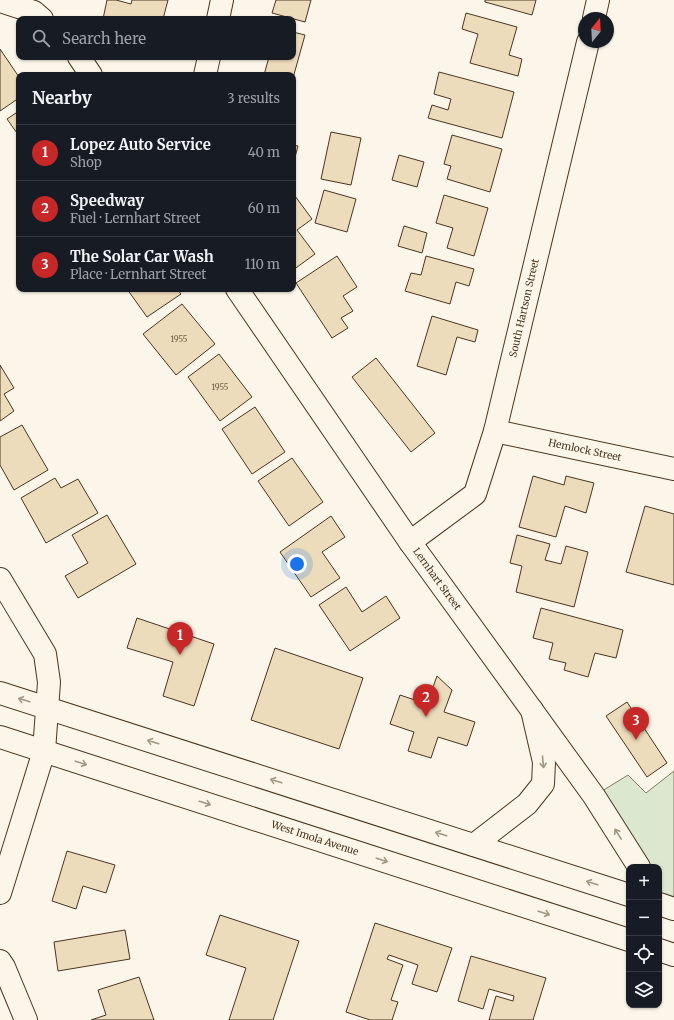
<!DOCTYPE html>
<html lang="en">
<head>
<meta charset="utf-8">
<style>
  body { margin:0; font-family:Merriweather,serif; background:#242831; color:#f1f3f6 }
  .controls { position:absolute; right:12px; bottom:12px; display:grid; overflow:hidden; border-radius:8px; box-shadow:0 1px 3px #0004 }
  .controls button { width:36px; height:36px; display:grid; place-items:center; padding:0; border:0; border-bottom:1px solid #363941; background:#171b24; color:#f1f3f6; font:20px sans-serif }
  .compass { position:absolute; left:578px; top:12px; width:36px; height:36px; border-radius:50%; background:#171b24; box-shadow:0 1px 3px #0004; rotate:18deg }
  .you { position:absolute; left:297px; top:564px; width:14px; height:14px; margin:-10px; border:3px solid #fff; border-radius:50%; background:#1a73e8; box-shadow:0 0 0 6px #1a73e833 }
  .badge { display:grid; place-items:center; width:26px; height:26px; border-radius:50%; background:#c62828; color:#fff; font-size:13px; font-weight:700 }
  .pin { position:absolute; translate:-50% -33px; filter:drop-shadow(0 1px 2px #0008) }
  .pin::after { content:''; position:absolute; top:21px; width:14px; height:12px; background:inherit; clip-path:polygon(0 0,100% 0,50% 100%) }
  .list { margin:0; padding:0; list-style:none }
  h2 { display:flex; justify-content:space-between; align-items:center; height:52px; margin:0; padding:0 16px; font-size:17px }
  h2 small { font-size:13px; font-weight:400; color:#9ea1a6 }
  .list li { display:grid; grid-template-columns:26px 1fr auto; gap:12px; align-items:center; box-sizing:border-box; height:56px; padding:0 16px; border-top:1px solid #363941 }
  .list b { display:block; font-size:15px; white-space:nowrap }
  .list p { margin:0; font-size:13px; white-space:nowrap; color:#9ea1a6 }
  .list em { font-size:13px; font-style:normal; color:#9ea1a6 }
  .icon { flex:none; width:22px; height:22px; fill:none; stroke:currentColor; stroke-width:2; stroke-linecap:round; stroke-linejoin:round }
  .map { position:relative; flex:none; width:674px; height:1020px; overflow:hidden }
  .search { position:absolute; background:#171b24; box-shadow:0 1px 3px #0004; left:16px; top:16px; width:280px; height:44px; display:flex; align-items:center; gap:10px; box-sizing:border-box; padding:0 14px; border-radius:8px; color:#9ea1a6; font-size:15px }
  .panel { position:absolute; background:#171b24; box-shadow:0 1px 3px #0004; left:16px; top:72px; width:280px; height:220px; border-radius:8px }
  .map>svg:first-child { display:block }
  .green { fill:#dce7d0; stroke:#887966 }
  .building { fill:#ecdcbc; stroke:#4a3520 }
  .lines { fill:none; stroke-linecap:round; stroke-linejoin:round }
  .minor-casing { stroke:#4a3520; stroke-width:24 }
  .major-casing { stroke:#4a3520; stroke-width:24 }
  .minor { stroke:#fbf6e9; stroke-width:22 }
  .major { stroke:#fbf6e9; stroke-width:22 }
  .oneway { stroke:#a29684 }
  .labels { text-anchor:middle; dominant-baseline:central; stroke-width:3; stroke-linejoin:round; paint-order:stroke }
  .number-label { font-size:8px; fill:#725f47 }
  .street-label { font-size:10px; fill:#4a3520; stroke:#fbf6e9 }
</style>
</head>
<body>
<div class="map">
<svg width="674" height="1020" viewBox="0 0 674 1020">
  <rect width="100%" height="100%" fill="#fbf6e9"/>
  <path class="green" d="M674,771V909L659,898V867H639L594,796L628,775L646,793Z"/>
  <g class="building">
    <path d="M107,0H116L131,4L132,0H168L163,19H103Z"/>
    <path d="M276,0H311L305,22L272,13Z"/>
    <path d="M485,0H536L532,15L485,2Z"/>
    <path d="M466,13L517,27L509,55L522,59L518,76L470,63L478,34L462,29Z"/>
    <path d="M293,32L305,35L293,78V75H264L269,57H293Z"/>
    <path d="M0,49L19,77V98L0,111Z"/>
    <path d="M439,72L514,92L502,138L428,118L432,105L448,110L451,99L434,94Z"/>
    <path d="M19,111V136L7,119Z"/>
    <path d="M331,132L361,138L351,185L321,179Z"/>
    <path d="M452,135L502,149L490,192L447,179L451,166L444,164Z"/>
    <path d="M293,145L298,146L293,165Z"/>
    <path d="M399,155L424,162L417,187L392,180Z"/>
    <path d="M324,190L356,199L347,232L315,223Z"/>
    <path d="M444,195L488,208L474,256L447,248L453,228L436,223Z"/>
    <path d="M295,196L312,219L297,230L315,254L293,270V197Z"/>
    <path d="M404,226L427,233L422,253L398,246Z"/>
    <path d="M337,256L357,287L343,296L353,311L341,318L348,328L332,338L296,283Z"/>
    <path d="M426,256L474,269L469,286L456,282L450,304L405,291L411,273L421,275Z"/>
    <path d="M127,289H177L181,294L147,317Z"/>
    <path d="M182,304L215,344L176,375L143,334Z"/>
    <path d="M432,316L478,330L475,342L457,337L446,375L417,366Z"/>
    <path d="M219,354L252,397L220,421L188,377Z"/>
    <path d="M376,358L435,433L411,452L352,377Z"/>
    <path d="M0,365L14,388L4,394L14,411L0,421Z"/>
    <path d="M255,407L285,452L252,474L222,429Z"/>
    <path d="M22,425L48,470L14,490L0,465V437Z"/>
    <path d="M292,458L323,502L289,526L258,481Z"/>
    <path d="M533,476L564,485L566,476L594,483L586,513L565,506L556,537L519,527Z"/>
    <path d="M55,478L61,488L78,479L98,513L46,543L21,498Z"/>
    <path d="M645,506L674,514V585L626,572Z"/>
    <path d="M107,515L136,564L78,598L65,576L88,563L72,535Z"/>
    <path d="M331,516L345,537L322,552L340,578L311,597L280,552Z"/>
    <path d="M517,535L550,544L545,560L561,564L566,546L588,552L574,607L516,592L522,566L510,563Z"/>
    <path d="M346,587L362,612L386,596L400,618L350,651L319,605Z"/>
    <path d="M541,608L623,630L616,658L595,653L588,677L564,670L566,663L549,659L553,643L533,638Z"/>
    <path d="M137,618L214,644L194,706L163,696L173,662L127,648Z"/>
    <path d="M275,648L363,678L339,749L251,720Z"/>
    <path d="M437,676L452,690L444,712L475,722L467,746L438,737L431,758L408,751L414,732L390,724L400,695L427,704Z"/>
    <path d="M627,702L667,763L647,777L606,716Z"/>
    <path d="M67,851L115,865L106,893L83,886L76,909L52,901Z"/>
    <path d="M220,915L299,941L273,1020H229L246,968L206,955Z"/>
    <path d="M375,923L452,948L437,992L412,984L418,965L389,955L387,959L403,965L391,1000L398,1002L392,1020H370L346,1012Z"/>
    <path d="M125,930L130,959L58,971L54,942Z"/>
    <path d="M471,956L546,978L533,1020H489L496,996L513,1001L514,996L489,989L483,1009L458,1001Z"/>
    <path d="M139,977L154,1020H91L106,1015L98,990Z"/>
  </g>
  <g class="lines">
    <defs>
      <g id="minor">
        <path d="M0,1L34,12L42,19"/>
        <path d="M594,18L598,0"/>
        <path d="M218,19L222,0"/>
        <path d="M79,57L91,75"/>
        <path d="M205,75L209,57"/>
        <path d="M237,289L410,542L594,796L639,867"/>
        <path d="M495,431L674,469"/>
        <path d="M410,542L475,494L495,431L588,42"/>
        <path d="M0,579L45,654L49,682L44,751L0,893"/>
        <path d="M0,961L4,967L26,1020"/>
      </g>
      <g id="major">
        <path d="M0,693L629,895"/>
        <path d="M0,737L629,940"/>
        <path d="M474,845L527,804L543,784L544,762L532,710"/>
        <path d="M659,904L674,909"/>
        <path d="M659,950L674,955"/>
      </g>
    </defs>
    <use href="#minor" class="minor-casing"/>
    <use href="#major" class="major-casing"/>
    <use href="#minor" class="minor"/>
    <use href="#major" class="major"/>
  </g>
  <defs><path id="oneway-shaft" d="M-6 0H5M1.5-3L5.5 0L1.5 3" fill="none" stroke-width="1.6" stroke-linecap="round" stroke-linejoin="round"/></defs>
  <g class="oneway">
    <use href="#oneway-shaft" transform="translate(24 700) rotate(-163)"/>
    <use href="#oneway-shaft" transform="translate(153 742) rotate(-162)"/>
    <use href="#oneway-shaft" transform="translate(543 762) rotate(85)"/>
    <use href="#oneway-shaft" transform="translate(81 763) rotate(18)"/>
    <use href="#oneway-shaft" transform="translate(276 781) rotate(-162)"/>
    <use href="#oneway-shaft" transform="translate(205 803) rotate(18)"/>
    <use href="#oneway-shaft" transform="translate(441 834) rotate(-162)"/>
    <use href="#oneway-shaft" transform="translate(618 834) rotate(-122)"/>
    <use href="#oneway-shaft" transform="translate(382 860) rotate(18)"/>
    <use href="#oneway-shaft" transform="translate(592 883) rotate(-162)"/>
    <use href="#oneway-shaft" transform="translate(544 913) rotate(18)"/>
  </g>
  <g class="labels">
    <g class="number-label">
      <text x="179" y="339">1955</text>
      <text x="220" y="387">1955</text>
    </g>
    <g class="street-label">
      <text transform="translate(524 308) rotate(-77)">South Hartson Street</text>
      <text transform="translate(585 450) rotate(12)">Hemlock Street</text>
      <text transform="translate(437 579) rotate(54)">Lernhart Street</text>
      <text transform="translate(315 838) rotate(18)">West Imola Avenue</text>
    </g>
  </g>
</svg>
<div class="controls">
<button>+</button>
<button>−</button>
<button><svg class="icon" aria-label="locate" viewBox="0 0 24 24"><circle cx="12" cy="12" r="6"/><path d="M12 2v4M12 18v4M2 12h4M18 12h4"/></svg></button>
<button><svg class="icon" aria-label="layers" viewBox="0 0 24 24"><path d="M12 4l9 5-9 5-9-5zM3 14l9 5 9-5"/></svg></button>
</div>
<svg class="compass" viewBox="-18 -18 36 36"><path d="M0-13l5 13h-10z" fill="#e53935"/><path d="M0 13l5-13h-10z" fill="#9ea1a6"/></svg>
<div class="you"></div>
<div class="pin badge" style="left:180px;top:655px">1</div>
<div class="pin badge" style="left:426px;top:717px">2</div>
<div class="pin badge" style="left:636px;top:740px">3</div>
<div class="search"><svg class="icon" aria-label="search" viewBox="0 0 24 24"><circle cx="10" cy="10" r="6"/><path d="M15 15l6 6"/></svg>Search here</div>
<section class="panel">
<h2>Nearby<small>3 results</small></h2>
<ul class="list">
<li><span class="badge">1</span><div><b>Lopez Auto Service</b><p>Shop</p></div><em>40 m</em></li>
<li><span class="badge">2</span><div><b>Speedway</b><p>Fuel · Lernhart Street</p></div><em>60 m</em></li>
<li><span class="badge">3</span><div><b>The Solar Car Wash</b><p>Place · Lernhart Street</p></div><em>110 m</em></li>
</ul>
</section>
</div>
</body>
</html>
